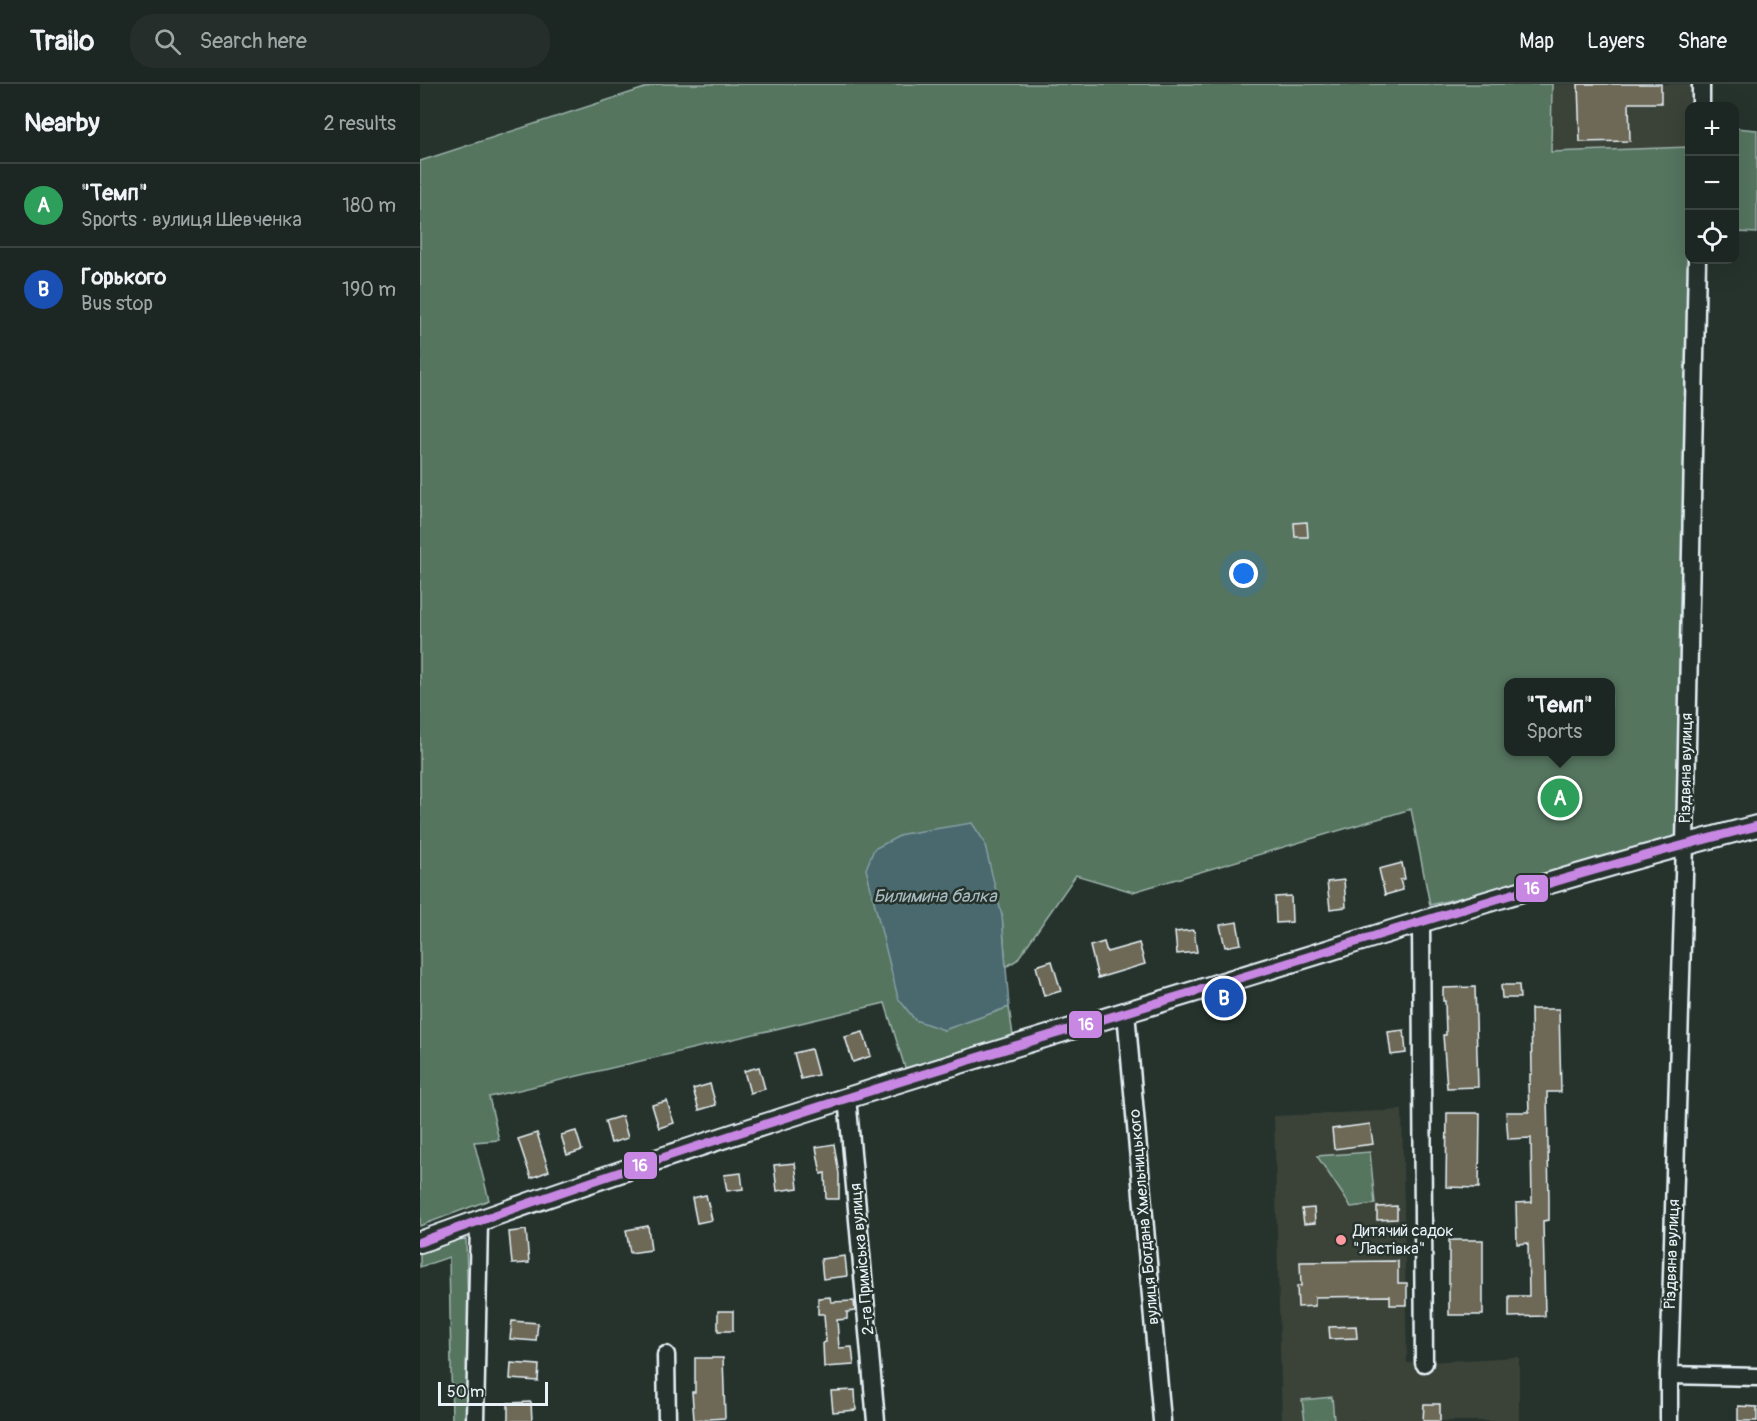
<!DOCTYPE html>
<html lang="en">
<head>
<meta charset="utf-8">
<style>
  body { margin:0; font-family:Pangolin,sans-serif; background:#252e2a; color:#f1f3f6 }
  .controls { position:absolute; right:18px; top:18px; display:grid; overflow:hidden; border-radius:12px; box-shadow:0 6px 24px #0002 }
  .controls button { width:54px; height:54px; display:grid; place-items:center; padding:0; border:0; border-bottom:2px solid #3a4340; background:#1c2622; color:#f1f3f6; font:30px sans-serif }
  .scale { position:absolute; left:18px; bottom:15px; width:110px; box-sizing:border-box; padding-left:6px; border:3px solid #e8f1f8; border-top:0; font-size:16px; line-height:21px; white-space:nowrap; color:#e8f1f8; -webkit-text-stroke:4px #26332d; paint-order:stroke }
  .you { position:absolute; left:824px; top:490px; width:21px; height:21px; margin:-15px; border:4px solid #fff; border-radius:50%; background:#1a73e8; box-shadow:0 0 0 9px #1a73e833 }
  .badge { display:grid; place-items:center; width:39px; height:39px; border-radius:50%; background:#ff9aa2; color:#fff; font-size:20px; font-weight:700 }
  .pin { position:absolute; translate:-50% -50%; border:3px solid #fff; box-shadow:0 2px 6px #0006 }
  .popup { position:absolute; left:1084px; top:594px; width:111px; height:78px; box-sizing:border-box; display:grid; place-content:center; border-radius:12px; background:#1c2622; filter:drop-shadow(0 2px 4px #0005); font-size:20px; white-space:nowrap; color:#a0a5a5 }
  .popup b { font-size:22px; color:#f1f3f6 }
  .popup::after { content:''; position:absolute; left:50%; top:100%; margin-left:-12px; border:12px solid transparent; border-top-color:#1c2622 }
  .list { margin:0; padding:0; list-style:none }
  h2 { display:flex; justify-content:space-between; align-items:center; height:78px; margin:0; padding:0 24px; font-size:26px }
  h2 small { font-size:20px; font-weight:400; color:#a0a5a5 }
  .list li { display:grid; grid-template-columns:39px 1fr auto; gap:18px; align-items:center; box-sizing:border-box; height:84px; padding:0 24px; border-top:2px solid #3a4340 }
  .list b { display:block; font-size:22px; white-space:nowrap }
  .list p { margin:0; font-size:20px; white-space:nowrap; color:#a0a5a5 }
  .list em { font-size:20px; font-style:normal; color:#a0a5a5 }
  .icon { flex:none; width:33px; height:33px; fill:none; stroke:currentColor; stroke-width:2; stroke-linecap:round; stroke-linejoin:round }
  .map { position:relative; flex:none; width:1337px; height:1337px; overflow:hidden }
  header { display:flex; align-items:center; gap:36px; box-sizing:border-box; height:84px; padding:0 30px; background:#1c2622; border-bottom:2px solid #3a4340 }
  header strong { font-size:28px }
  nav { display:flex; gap:33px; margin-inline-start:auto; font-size:21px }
  .search { width:420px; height:54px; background:#252e2a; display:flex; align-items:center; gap:15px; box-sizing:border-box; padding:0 21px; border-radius:24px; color:#a0a5a5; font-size:22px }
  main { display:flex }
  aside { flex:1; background:#1c2622 }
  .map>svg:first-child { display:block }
  .built { fill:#3b4339 }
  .green { fill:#54755f; stroke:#9eb3ac; stroke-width:1.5; fill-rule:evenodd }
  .water { fill:#48696e; stroke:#889fa5; stroke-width:1.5 }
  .building { fill:#6d6956; stroke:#e8f1f8; stroke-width:1.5 }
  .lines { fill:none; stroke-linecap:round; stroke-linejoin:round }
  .minor-casing { stroke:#e8f1f8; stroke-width:21 }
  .tertiary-casing { stroke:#e8f1f8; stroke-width:24 }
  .minor { stroke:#26332d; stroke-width:16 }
  .tertiary { stroke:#26332d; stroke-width:20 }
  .bus-1-casing { stroke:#26332d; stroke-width:14 }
  .bus-1 { stroke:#c787e3; stroke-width:9 }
  .poi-dot { fill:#ff9aa2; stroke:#26332d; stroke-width:2 }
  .labels { text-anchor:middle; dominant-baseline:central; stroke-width:5; stroke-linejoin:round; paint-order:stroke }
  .street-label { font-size:16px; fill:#e8f1f8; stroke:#26332d }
  .poi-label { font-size:16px; fill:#e8f1f8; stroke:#26332d; text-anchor:start }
  .water-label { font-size:18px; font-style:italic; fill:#a8bbc1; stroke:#26332d }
  .line-badge { stroke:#26332d; stroke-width:2 }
  .badge-label { font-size:16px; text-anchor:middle; font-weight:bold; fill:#fff }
</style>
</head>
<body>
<header>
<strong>Trailo</strong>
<div class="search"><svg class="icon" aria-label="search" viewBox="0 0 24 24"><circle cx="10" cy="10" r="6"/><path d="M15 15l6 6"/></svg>Search here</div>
<nav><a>Map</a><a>Layers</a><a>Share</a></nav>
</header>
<main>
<aside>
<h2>Nearby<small>2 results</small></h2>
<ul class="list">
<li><span class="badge" style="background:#2e9e5b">A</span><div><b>&quot;Темп&quot;</b><p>Sports · вулиця Шевченка</p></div><em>180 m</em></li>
<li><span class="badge" style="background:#1a4fb4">B</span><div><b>Горького</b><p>Bus stop</p></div><em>190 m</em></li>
</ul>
</aside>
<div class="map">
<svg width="1337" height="1337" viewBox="0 0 1337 1337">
  <rect width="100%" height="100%" fill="#26332d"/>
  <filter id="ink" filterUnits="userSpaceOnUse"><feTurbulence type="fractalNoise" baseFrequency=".0167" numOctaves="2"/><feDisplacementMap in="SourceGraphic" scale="12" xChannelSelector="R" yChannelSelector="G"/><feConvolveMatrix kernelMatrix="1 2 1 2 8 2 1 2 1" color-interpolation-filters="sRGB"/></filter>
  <g filter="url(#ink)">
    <g class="built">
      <path d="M1132,0H1281V22H1270L1269,63L1131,68Z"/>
      <path d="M982,1026L987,1279L1099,1273V1337H862L854,1032Z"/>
    </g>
    <g class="green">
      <path d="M237,0H1132L1131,68L1269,63L1265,760L1010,821L991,725L713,808L656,791L597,876L586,883L582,832L524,946L589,923L593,952L485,984L465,919L69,1013L79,1056L54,1058L69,1116L0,1142V77ZM1089,598H1191V668H1089Z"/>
      <path d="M1315,44L1337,46V149L1315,148Z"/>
      <path d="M950,1068L955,1120L931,1123L897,1072Z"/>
      <path d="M46,1155L51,1337H32L29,1173L0,1183V1167L36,1156Z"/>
      <path d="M912,1313L914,1336L885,1337L882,1316Z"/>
    </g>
    <path class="water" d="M552,739L564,757L582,832L589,923L524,946L495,936L478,914L446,785L454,765L483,750Z"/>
    <g class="building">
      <path d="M1158,0H1241V19H1209L1210,57L1160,58Z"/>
      <path d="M887,438L888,453H875L874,439Z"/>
      <path d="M982,779L985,795L980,796L983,806L965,811L959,785Z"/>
      <path d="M924,796L926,823L910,825L907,798Z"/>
      <path d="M871,812L872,838L856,839L855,813Z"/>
      <path d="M817,838L821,860L805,863L800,841Z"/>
      <path d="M774,846L777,868L757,870L755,848Z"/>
      <path d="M684,858L687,868L719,859L725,880L678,894L670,862Z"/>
      <path d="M632,877L641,907L624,912L616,882Z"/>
      <path d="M1081,901H1099L1100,914H1082Z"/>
      <path d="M1055,903L1058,1003L1027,1004L1023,951H1026L1025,917H1023V904Z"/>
      <path d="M1111,925H1139L1141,1008H1127L1129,1117V1136L1123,1137L1125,1232L1089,1233V1212H1109L1108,1159L1097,1160L1096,1119L1112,1118L1111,1054L1088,1055L1086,1028H1109L1108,1000H1110V990H1112Z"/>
      <path d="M984,946L986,969L971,971L968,948Z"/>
      <path d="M443,948L451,972L433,978L425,953Z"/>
      <path d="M391,965L398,991L381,995L374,969Z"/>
      <path d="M339,983L345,1005L330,1009L324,987Z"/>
      <path d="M290,1000L296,1021L279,1026L273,1005Z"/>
      <path d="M247,1017L254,1039L239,1044L232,1021Z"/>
      <path d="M1027,1029H1060L1059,1104L1026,1103Z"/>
      <path d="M202,1032L208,1054L191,1059L185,1037Z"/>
      <path d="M950,1040L953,1060L914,1065L912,1045Z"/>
      <path d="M156,1047L162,1066L147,1071L141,1051Z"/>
      <path d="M117,1049L129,1087L111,1094L98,1055Z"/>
      <path d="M414,1060L419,1090V1115H406L405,1089L401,1090L396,1063Z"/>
      <path d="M375,1079L378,1104L357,1107L354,1081Z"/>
      <path d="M321,1089L323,1105L307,1107L304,1091Z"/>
      <path d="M286,1111L292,1136L277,1139L272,1114Z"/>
      <path d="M977,1122V1135L957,1136V1123Z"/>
      <path d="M894,1124L895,1139L884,1140L882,1125Z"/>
      <path d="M228,1142L231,1166L210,1169L206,1146Z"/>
      <path d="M106,1146L109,1179L92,1180L89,1148Z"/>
      <rect x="1029" y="1156" width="34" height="75"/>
      <path d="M425,1172L427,1192L403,1195L401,1175Z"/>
      <path d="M978,1177V1199H987V1221H970V1212L895,1213V1222L878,1223L877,1202H881L880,1178Z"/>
      <path d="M410,1213L411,1218L434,1217L435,1227L427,1228V1235L417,1236L419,1264L432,1263L434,1281L404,1283L403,1259L406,1258L404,1230H398V1214Z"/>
      <rect x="298" y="1227" width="15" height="20"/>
      <path d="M92,1237L118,1239L116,1257L90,1255Z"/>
      <path d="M936,1242L937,1254L910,1255L909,1243Z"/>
      <path d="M275,1274H303L305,1334L274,1336L272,1308H275Z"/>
      <path d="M91,1279L119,1281L118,1297L90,1295Z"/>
      <path d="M435,1306L436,1326L413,1328L411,1307Z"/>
      <path d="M111,1318L112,1337H88V1319Z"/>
      <path d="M1004,1320H1020V1337H1003Z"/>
      <path d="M1318,1322L1337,1323V1337H1318Z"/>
    </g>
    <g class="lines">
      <defs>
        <g id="minor">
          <path d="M1281,22V0"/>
          <path d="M1001,839L1004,1279"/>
          <path d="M706,928L742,1337"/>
          <path d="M427,1013L456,1337"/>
          <path d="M246,1271L247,1337"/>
          <path d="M1249,1291L1337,1293"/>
          <path d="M55,1337L59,1137"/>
          <path d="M1249,1337V1291L1265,760L1277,176"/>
        </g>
        <path id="tertiary" d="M0,1158C258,1064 521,984 783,905C967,849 1151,789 1337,742"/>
      </defs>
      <use href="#minor" class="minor-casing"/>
      <use href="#tertiary" class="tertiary-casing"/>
      <use href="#minor" class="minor"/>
      <use href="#tertiary" class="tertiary"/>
      <defs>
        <path id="bus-1" d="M0,1158C258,1064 521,984 783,905C967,849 1151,789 1337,742"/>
      </defs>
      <use href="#bus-1" class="bus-1-casing"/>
      <use href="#bus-1" class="bus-1"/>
    </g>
  </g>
  <circle class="poi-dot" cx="921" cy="1156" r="6"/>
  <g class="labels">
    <g class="street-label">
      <text transform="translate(1266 684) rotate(-89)">Різдвяна вулиця</text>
      <text transform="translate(724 1133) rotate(-95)">вулиця Богдана Хмельницького</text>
      <text transform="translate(1252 1170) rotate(-88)">Різдвяна вулиця</text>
      <text transform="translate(442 1175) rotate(-95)">2-га Приміська вулиця</text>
    </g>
    <g class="poi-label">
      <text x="933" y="1147">Дитячий садок<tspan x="933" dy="18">"Ластівка"</tspan></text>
    </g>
    <g class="water-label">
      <text x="515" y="812">Билимина балка</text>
    </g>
  </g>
  <g class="line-badge">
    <rect x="1095" y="790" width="34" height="29" rx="6" fill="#c787e3"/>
    <rect x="648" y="926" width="35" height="29" rx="6" fill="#c787e3"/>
    <rect x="203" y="1067" width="35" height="29" rx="6" fill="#c787e3"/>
  </g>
  <g class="badge-label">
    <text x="1112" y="810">16</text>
    <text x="666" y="946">16</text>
    <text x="220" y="1087">16</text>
  </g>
</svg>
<div class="controls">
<button>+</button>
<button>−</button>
<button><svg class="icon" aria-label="locate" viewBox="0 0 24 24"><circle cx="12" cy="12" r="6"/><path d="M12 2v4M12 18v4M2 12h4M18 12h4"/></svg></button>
</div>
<div class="scale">50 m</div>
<div class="you"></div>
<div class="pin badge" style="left:1140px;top:714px;background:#2e9e5b">A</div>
<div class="popup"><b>&quot;Темп&quot;</b>Sports</div>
<div class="pin badge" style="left:804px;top:914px;background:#1a4fb4">B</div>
</div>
</main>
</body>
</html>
